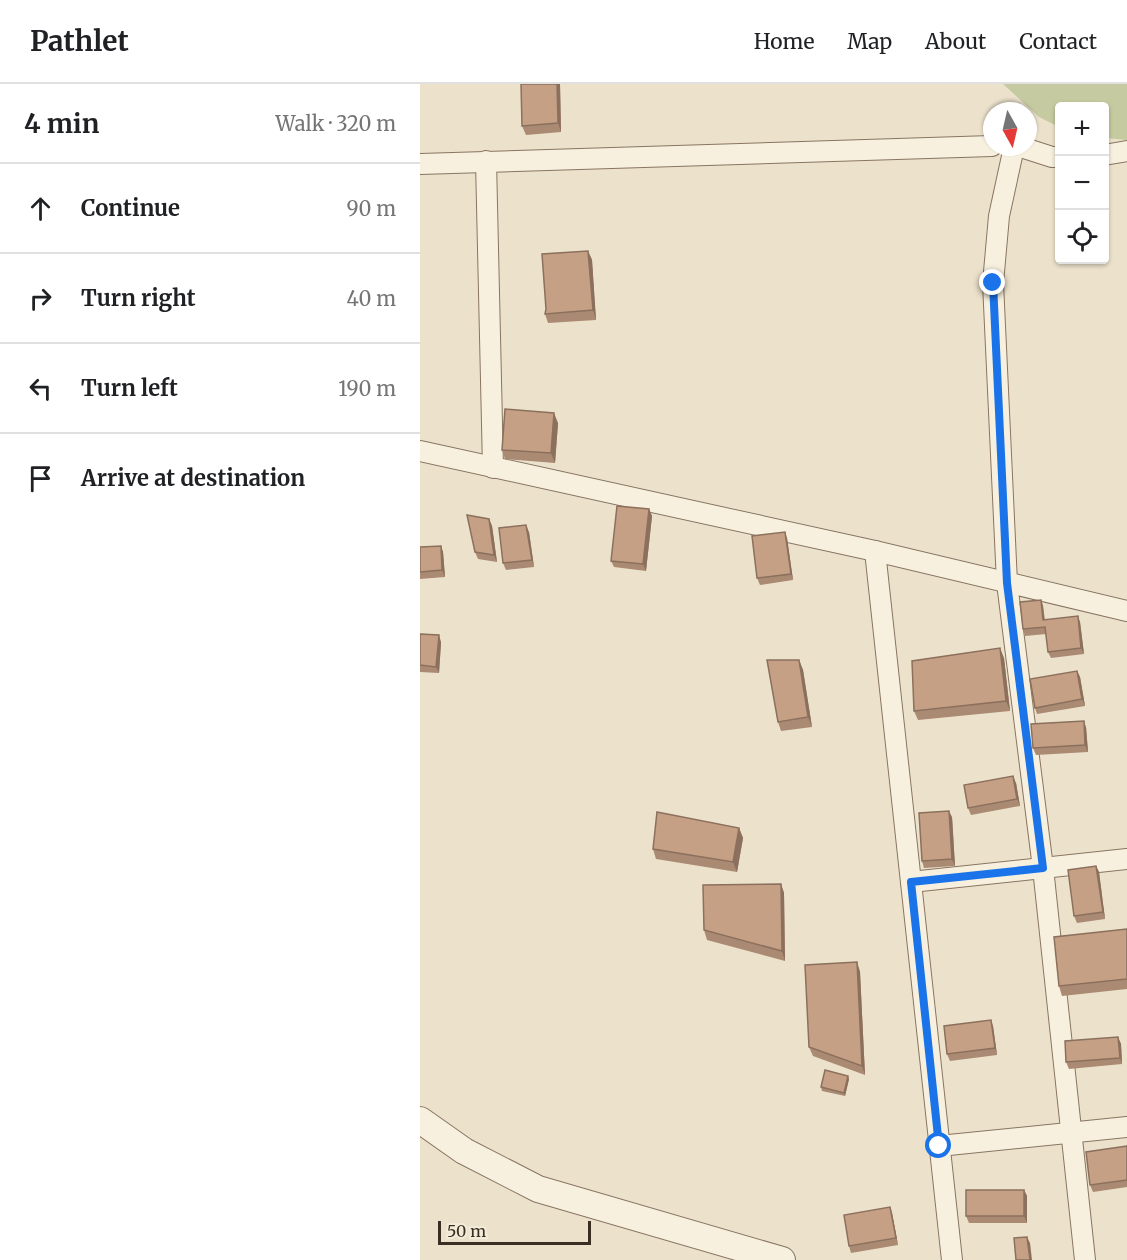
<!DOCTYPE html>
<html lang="en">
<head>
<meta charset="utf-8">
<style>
  body { margin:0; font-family:Merriweather,serif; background:#f2f2f2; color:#202124 }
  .controls { position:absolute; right:18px; top:18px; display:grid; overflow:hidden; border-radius:6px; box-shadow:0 2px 4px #0004 }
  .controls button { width:54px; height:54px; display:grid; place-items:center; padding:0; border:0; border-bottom:2px solid #e0e0e0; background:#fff; color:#202124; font:30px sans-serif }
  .compass { position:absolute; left:563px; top:18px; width:54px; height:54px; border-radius:50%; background:#fff; box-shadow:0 2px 4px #0004; rotate:172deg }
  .scale { position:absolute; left:18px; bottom:15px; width:153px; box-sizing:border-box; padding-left:6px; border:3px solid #3a2e23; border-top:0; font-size:16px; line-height:21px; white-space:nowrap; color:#3a2e23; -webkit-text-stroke:4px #f4ecdb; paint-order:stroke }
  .stop { position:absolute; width:18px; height:18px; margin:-14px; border:4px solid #1a73e8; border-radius:50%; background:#fff }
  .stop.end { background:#1a73e8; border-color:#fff; box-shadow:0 2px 6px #0008 }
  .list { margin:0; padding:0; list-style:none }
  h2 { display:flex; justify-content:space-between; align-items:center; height:78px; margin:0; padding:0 24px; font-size:26px }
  h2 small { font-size:20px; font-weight:400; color:#757577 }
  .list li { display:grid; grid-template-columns:39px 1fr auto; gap:18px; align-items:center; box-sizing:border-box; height:90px; padding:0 24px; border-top:2px solid #e0e0e0 }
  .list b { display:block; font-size:22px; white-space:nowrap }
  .list em { font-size:20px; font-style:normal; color:#757577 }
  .icon { flex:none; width:33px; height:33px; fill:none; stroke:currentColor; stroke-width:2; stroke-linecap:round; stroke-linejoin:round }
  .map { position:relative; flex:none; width:707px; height:1176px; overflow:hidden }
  header { display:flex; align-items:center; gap:36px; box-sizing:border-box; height:84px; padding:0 30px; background:#fff; border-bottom:2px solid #e0e0e0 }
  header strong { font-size:28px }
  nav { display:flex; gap:33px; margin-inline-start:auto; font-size:21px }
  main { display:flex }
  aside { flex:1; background:#fff }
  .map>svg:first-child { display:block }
  .green { fill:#c5caa0 }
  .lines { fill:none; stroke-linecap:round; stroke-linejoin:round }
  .minor-casing { stroke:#887561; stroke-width:22 }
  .tertiary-casing { stroke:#887561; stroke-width:28 }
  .minor { stroke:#f7f0df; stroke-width:20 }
  .tertiary { stroke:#f7f0df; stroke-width:26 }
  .wall { fill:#aa8a72 }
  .shaded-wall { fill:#8b705d }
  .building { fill:#c6a085; stroke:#8b705d; stroke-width:1.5 }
  .route { stroke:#1a73e8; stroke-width:8 }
</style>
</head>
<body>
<header>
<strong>Pathlet</strong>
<nav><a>Home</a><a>Map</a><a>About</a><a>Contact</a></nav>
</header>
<main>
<aside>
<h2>4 min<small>Walk · 320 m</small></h2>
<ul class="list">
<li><svg class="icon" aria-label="ahead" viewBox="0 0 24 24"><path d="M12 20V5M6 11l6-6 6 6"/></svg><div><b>Continue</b></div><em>90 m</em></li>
<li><svg class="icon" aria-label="right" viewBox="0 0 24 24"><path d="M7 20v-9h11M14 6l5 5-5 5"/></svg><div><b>Turn right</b></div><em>40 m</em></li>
<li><svg class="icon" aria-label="left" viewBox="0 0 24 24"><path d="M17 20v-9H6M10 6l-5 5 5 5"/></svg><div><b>Turn left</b></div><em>190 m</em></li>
<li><svg class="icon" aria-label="arrive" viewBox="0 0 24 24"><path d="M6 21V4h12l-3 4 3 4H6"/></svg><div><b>Arrive at destination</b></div></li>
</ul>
</aside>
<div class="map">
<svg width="707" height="1176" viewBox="0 0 707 1176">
  <rect width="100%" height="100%" fill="#ece2cc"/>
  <path class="green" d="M583,0H707V56L685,54L684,22H640L639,43L619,33Z"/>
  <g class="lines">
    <defs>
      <g id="minor">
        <path d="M594,63L579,132L573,199L587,499L623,784L665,1176"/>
        <path d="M601,63L632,73H640"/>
        <path d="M684,71L707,67"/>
        <path d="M66,77L73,384"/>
        <path d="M0,80L572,62"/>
        <path d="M0,367L455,467L707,527"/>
        <path d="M455,467L532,1176"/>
        <path d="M491,798L707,775"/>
        <path d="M519,1062L707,1043"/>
      </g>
      <path id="tertiary" d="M0,1036L44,1067L118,1105L362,1176"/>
    </defs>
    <use href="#minor" class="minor-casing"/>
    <use href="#tertiary" class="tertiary-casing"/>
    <use href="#minor" class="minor"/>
    <use href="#tertiary" class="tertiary"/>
  </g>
  <g class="wall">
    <path d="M140,0L141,48L106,51L102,42Z"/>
    <path d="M168,167L172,176L176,236L128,239L125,230L126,225Z"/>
    <path d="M138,339L135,379L85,375L82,366Z"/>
    <path d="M229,425L232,432L226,487L194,483L191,477Z"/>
    <path d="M69,435L72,442L77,478L58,475L55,468Z"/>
    <path d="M109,448L114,483L86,486L83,479Z"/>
    <path d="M367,454L373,496L340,501L337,494Z"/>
    <path d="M21,462L23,468L25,493L0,495V463Z"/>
    <path d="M621,516L623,522L625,536L660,538L664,570L631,574L628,568L626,550L605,552L603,545Z"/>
    <path d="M0,550L21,558L19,589L0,588Z"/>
    <path d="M584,574L590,627L498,636L494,627Z"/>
    <path d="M379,576L383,586L392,643L361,647L358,638Z"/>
    <path d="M657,587L660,593L665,622L617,630L615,624Z"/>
    <path d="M666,643L668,668L616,671L613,664Z"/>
    <path d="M596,699L600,722L551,731L548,724Z"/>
    <path d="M532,733L535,782L504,784L502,777Z"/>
    <path d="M319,744L323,754L317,788L236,775L233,765Z"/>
    <path d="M676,782L679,788L685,835L657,839L654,832Z"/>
    <path d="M361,800L364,809L365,877L287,856L284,846Z"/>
    <path d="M707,845V905L642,912L639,902Z"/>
    <path d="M437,878L440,888L445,991L393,972L389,963Z"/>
    <path d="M573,942L577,971L530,977L527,970Z"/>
    <path d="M698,953L701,960L702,980L649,985L646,978Z"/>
    <path d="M429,995L425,1012L402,1007L401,1003Z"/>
    <path d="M707,1062V1103L673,1108L670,1101Z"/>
    <path d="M604,1106L607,1112V1139H549L546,1132Z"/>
    <path d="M472,1129L478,1161L431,1169L429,1162Z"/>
  </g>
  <g class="shaded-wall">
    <path d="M137,0H140L141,48L138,39Z"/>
    <path d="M168,167L172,176L176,236L173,226Z"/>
    <path d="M134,329L138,339L135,379L131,369Z"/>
    <path d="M229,425L232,432L226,487L223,480Z"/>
    <path d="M69,435L72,442L77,478L74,471Z"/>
    <path d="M106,441L109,448L114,483L112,476Z"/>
    <path d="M365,448L367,454L373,496L371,490Z"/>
    <path d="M21,462L23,468L25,493L22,486Z"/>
    <path d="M621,516L623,522L625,543L623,536Z"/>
    <path d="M658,532L660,538L664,570L661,564Z"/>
    <path d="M19,551L21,558L19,589L16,583Z"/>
    <path d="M580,564L584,574L590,627L586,617Z"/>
    <path d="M379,576L383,586L392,643L388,633Z"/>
    <path d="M657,587L660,593L665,622L662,615Z"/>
    <path d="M664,637L666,643L668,668L665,661Z"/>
    <path d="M593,692L596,699L600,722L597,715Z"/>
    <path d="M529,727L532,733L535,782L532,775Z"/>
    <path d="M319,744L323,754L317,788L313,778Z"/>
    <path d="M676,782L679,788L685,835L683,828Z"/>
    <path d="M361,800L364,809L365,877L362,867Z"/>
    <path d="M437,878L440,888L445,991L442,982Z"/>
    <path d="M571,936L573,942L577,971L575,964Z"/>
    <path d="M698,953L701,960L702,980L700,974Z"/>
    <path d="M428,992L429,995L425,1012L424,1009Z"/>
    <path d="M604,1106L607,1112V1139L604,1132Z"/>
    <path d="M470,1123L472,1129L478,1161L476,1154Z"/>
    <path d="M607,1153L610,1159L612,1176H610Z"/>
  </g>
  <g class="building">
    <path d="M101,0H137L138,39L102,42Z"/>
    <path d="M168,167L173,226L125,230L126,225L122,170Z"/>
    <path d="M85,325L134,329L131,369L82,366Z"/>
    <path d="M197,422L229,425L223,480L191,477Z"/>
    <path d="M47,431L69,435L74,471L55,468Z"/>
    <path d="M106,441L112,476L83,479L79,444Z"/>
    <path d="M365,448L371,490L337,494L332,452Z"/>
    <path d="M21,462L22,486L0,488V463Z"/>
    <path d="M621,516L623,536L658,532L661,564L628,568L625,543L603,545L600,518Z"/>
    <path d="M0,550L19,551L16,583L0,581Z"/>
    <path d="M580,564L586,617L494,627L492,577Z"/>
    <path d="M347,576H379L388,633L358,638Z"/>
    <path d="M657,587L662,615L615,624L610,595Z"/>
    <path d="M664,637L665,661L613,664L611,640Z"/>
    <path d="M593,692L597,715L548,724L544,701Z"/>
    <path d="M529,727L532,775L502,777L499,729Z"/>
    <path d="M237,728L319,744L313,778L233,765Z"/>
    <path d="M676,782L683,828L654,832L648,786Z"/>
    <path d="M361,800L362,867L284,846L283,801Z"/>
    <path d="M707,845V895L639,902L634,853Z"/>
    <path d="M437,878L442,982L389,963L385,881Z"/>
    <path d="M571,936L575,964L527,970L524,942Z"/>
    <path d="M698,953L700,974L646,978L645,957Z"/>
    <path d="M405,986L428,992L424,1009L401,1003Z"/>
    <path d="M707,1062V1096L670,1101L666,1068Z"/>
    <rect x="546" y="1106" width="58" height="26"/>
    <path d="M470,1123L476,1154L429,1162L424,1131Z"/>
    <path d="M607,1153L610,1176H596L594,1154Z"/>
  </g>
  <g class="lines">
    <path class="route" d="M519,1062L491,798L623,784L587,499L573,199"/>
  </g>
</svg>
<div class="controls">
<button>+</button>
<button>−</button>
<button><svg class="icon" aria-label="locate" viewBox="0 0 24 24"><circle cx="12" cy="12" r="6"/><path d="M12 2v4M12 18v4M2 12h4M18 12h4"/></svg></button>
</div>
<svg class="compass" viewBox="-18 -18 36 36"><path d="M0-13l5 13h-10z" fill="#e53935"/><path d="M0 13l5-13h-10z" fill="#757577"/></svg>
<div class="scale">50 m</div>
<div class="stop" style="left:519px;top:1062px"></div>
<div class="stop end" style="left:573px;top:199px"></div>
</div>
</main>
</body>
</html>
